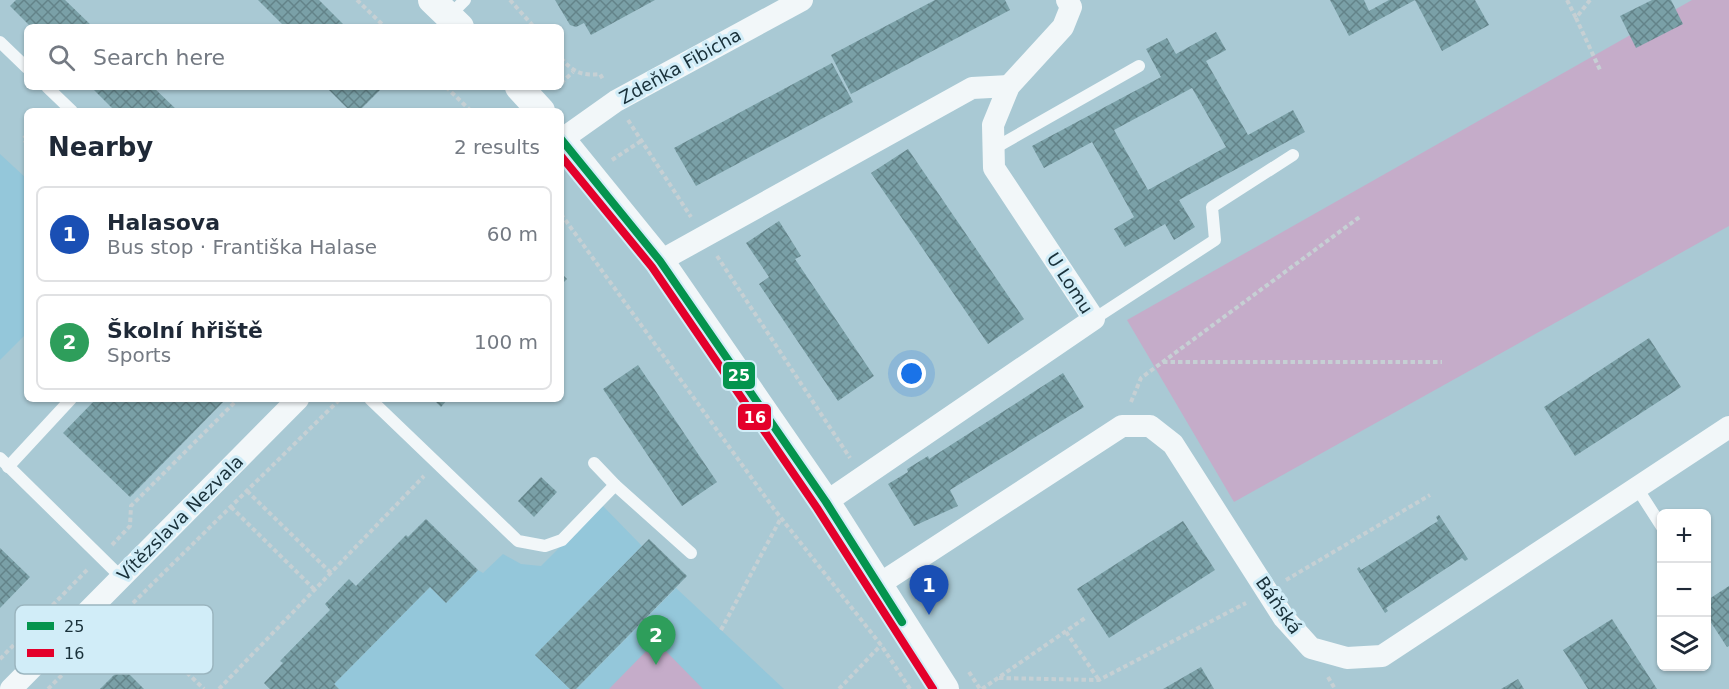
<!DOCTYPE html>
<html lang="en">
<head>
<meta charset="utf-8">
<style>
  body { margin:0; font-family:"DejaVu Sans",sans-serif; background:#f2f2f3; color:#1f2937 }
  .controls { position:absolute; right:18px; bottom:18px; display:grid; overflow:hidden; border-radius:9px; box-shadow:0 2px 4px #0004 }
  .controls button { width:54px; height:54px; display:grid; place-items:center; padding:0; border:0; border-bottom:2px solid #e0e1e3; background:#fff; color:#1f2937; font:30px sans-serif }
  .you { position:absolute; left:912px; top:374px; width:21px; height:21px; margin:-15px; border:4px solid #fff; border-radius:50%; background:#1a73e8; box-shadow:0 0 0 9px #1a73e833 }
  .badge { display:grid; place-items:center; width:39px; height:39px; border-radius:50%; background:#ea580c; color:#fff; font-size:20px; font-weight:700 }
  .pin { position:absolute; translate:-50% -50px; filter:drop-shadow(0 2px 3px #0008) }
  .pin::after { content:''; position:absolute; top:32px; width:21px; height:18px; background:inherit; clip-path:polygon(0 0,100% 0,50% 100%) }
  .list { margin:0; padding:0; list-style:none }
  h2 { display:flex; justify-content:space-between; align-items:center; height:78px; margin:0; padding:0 24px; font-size:26px }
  h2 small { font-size:20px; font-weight:400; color:#747a83 }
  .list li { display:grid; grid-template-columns:39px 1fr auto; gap:18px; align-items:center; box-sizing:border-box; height:96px; margin:0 12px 12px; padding:0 12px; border:2px solid #e0e1e3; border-radius:9px }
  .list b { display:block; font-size:22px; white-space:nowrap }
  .list p { margin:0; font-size:20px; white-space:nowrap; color:#747a83 }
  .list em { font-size:20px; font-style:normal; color:#747a83 }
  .icon { flex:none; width:33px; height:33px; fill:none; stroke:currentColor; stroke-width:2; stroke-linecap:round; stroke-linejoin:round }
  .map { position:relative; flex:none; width:1729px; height:689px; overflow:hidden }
  .search { position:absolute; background:#fff; box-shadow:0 2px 4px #0004; left:24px; top:24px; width:540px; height:66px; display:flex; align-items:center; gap:15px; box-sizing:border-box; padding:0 21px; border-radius:9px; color:#747a83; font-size:22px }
  .panel { position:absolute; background:#fff; box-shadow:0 2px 4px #0004; left:24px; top:108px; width:540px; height:294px; border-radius:9px }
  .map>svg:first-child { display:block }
  .built { fill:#94c7da }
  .pitch { fill:#c5acc9 }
  .building { fill:url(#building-cross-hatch); fill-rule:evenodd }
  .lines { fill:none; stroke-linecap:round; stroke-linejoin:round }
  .path { stroke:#c6d0d4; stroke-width:4; stroke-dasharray:4.5 3; stroke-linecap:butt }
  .service { stroke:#f2f7f9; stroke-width:12 }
  .minor { stroke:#f2f7f9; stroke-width:22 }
  .tertiary { stroke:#f2f7f9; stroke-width:28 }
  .bus-1-casing { stroke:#d1edf8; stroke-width:12 }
  .bus-2-casing { stroke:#d1edf8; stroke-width:12 }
  .bus-1 { stroke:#04944e; stroke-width:8 }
  .bus-2 { stroke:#e4002b; stroke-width:8 }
  .labels { text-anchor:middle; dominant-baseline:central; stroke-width:6; stroke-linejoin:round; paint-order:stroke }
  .street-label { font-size:18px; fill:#19313a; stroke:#d1edf8 }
  .key { fill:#d1edf8; stroke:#9ab5bf; stroke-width:1.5 }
  .key-label { font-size:16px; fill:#19313a }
  .line-badge { stroke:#d1edf8; stroke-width:2 }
  .badge-label { font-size:16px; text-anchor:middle; font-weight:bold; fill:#fff }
</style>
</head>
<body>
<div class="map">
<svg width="1729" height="689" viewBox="0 0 1729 689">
  <defs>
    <pattern id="building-cross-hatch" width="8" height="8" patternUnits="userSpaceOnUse" patternTransform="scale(1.5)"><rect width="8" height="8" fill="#7aa0a7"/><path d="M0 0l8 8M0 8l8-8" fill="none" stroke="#638389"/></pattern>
  </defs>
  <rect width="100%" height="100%" fill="#a9c9d4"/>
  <g class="built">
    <path d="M0,154L27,179V333L0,360Z"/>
    <path d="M602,505L642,546L535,655L570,689H339L334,684L430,587L446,603L478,570L483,573L503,554L521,564L541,566Z"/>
    <path d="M676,588L784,689H576Z"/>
  </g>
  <g class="pitch">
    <path d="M1692,0H1729V226L1234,502L1127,320Z"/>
    <path d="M656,641L703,689H609Z"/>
  </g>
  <g class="building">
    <path d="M16,0H65L93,27H31L10,6Z"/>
    <path d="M258,0H319L346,27H285Z"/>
    <path d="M555,0H655L591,35L584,23L576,27L570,25Z"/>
    <path d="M935,0H1005L1010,10L851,94L831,55Z"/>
    <path d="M1330,0H1364L1369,11L1389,0H1475L1489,25L1442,51L1415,0L1349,36Z"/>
    <path d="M1652,0H1671L1683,24L1636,48L1620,16Z"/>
    <path d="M1216,32L1226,50L1206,61L1248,135L1293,110L1305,132L1179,200L1195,227L1174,240L1165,224L1125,247L1114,229L1134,217L1092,142L1044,168L1032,146L1161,77L1146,49L1167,38L1176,54ZM1192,88L1226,147L1148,190L1114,130Z"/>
    <path d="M832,63L853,102L696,186L674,148Z"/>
    <path d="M91,87H153L178,111H115Z"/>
    <path d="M326,87H383L359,111H350Z"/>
    <path d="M908,149L1024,319L988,344L871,173Z"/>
    <path d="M779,221L801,256L795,259L874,376L838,401L759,284L769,277L746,243Z"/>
    <path d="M561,273L567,279L561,285Z"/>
    <path d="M1649,338L1681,387L1575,456L1544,407Z"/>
    <path d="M638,365L717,482L682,506L603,389Z"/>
    <path d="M1063,373L1084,407L950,490L958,506L914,526L888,484L908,472L907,469L928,456L929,459Z"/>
    <path d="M96,399H226L130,497L63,433Z"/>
    <path d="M433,399H448L441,407Z"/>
    <path d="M541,477L557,492L534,517L518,501Z"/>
    <path d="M1439,515L1468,559L1465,561L1462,558L1386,608L1388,611L1385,613L1357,569L1359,567L1361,570L1438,521L1436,517Z"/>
    <path d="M426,519L478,570L446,603L430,587L334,684L339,689H270L264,683L283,663L280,661L330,610L325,604L349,579L356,586L406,535L408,537Z"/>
    <path d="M1183,521L1215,570L1109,638L1077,589Z"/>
    <path d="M649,539L687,576L576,689H570L535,655Z"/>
    <path d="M0,548L30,577L0,608Z"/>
    <path d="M1729,586V646L1727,647L1706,615V601Z"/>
    <path d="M1612,619L1657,689H1588L1563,650Z"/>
    <path d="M122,667L144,689H100Z"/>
    <path d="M1201,667L1214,689H1163Z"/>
    <path d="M1518,679L1524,689H1501Z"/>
  </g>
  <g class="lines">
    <g class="path">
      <path d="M357,0L385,27"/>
      <path d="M510,0L534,27"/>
      <path d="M1567,0L1576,18"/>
      <path d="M1590,0L1576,18L1601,72"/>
      <path d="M561,58C573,72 581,76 600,74L604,81"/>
      <path d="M561,83L573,72"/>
      <path d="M446,87L471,111"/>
      <path d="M628,120L691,217"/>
      <path d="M27,135L23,139L27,143"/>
      <path d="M612,160L641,141"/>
      <path d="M561,214L774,509L881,645L910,689"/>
      <path d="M717,256L850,458"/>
      <path d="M1163,362H1442"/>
      <path d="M1131,402L1141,378L1361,216"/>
      <path d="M247,491L331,573"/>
      <path d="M231,507L315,590"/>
      <path d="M112,545L130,526L131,506L238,399"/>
      <path d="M1286,580L1430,495"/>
      <path d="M133,603L340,399"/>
      <path d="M122,614L124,612L204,689"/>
      <path d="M721,630L781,518"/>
      <path d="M1066,632L1099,680"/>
      <path d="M0,659L88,569"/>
      <path d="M969,672L980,689"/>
      <path d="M1328,677L1335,689"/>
      <path d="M999,678L1099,680L1246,603"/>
      <path d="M48,689L62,675"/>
      <path d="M219,689L424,476"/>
      <path d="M839,689L881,645"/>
      <path d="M982,689L1085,618"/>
    </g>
    <g class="service">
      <path d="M449,16L465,0"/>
      <path d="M0,42L27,68"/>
      <path d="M47,87L72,111"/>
      <path d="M993,149L1139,66"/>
      <path d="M1094,319L1215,240L1212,207L1293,155"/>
      <path d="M370,399L518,541L545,546L562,540L615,485L691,553"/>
      <path d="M0,458L121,577"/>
      <path d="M594,463L615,485"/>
      <path d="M8,467L71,399"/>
      <path d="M1637,488L1662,527"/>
    </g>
    <g class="minor">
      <path d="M561,140L616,101L802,0"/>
      <path d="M660,261L972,88L1009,86"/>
      <path d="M826,502L1094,319L994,168L993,125L1009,86L1063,27L1071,7L1067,0"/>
      <path d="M878,585L1122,426H1150L1173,444L1284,618L1311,648L1347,658L1382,656L1729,427"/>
      <path d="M11,689L298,399"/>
    </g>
    <g class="tertiary">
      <path d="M432,0L460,27"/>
      <path d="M519,87L541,111"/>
      <path d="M561,139L660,261L826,502L945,689"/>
    </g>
    <defs>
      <path id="bus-1" d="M561,139L660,261L826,502L902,622"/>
      <path id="bus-2" d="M561,156L652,267L817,508L933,689"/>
    </defs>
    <use href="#bus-1" class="bus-1-casing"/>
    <use href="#bus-2" class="bus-2-casing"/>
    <use href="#bus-1" class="bus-1"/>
    <use href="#bus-2" class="bus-2"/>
  </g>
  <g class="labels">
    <g class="street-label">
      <text transform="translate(680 66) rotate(-29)">Zdeňka Fibicha</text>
      <text transform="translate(1070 283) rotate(57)">U Lomu</text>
      <text transform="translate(180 518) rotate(-45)">Vítězslava Nezvala</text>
      <text transform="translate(1279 605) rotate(55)">Báňská</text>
    </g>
  </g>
  <rect x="15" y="605" width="198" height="69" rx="9" class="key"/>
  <rect x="27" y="622" width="27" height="8" fill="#04944e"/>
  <rect x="27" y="649" width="27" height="8" fill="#e4002b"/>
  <g class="key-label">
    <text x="64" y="632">25</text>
    <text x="64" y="659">16</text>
  </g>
  <g class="line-badge">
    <rect x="722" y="361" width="34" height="29" rx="6" fill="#04944e"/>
    <rect x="737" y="403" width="35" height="28" rx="6" fill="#e4002b"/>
  </g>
  <g class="badge-label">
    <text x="739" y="381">25</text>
    <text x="755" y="423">16</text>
  </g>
</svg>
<div class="controls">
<button>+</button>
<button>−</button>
<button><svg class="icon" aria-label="layers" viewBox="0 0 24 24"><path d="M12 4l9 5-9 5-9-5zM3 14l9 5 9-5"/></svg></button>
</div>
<div class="you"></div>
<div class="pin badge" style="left:929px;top:615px;background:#1a4fb4">1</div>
<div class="pin badge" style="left:656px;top:665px;background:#2e9e5b">2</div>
<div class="search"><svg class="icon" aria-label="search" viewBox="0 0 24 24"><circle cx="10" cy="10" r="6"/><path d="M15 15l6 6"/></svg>Search here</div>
<section class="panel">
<h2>Nearby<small>2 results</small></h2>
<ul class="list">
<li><span class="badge" style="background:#1a4fb4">1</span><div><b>Halasova</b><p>Bus stop · Františka Halase</p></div><em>60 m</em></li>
<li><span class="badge" style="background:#2e9e5b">2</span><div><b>Školní hřiště</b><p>Sports</p></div><em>100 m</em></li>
</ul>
</section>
</div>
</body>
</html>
